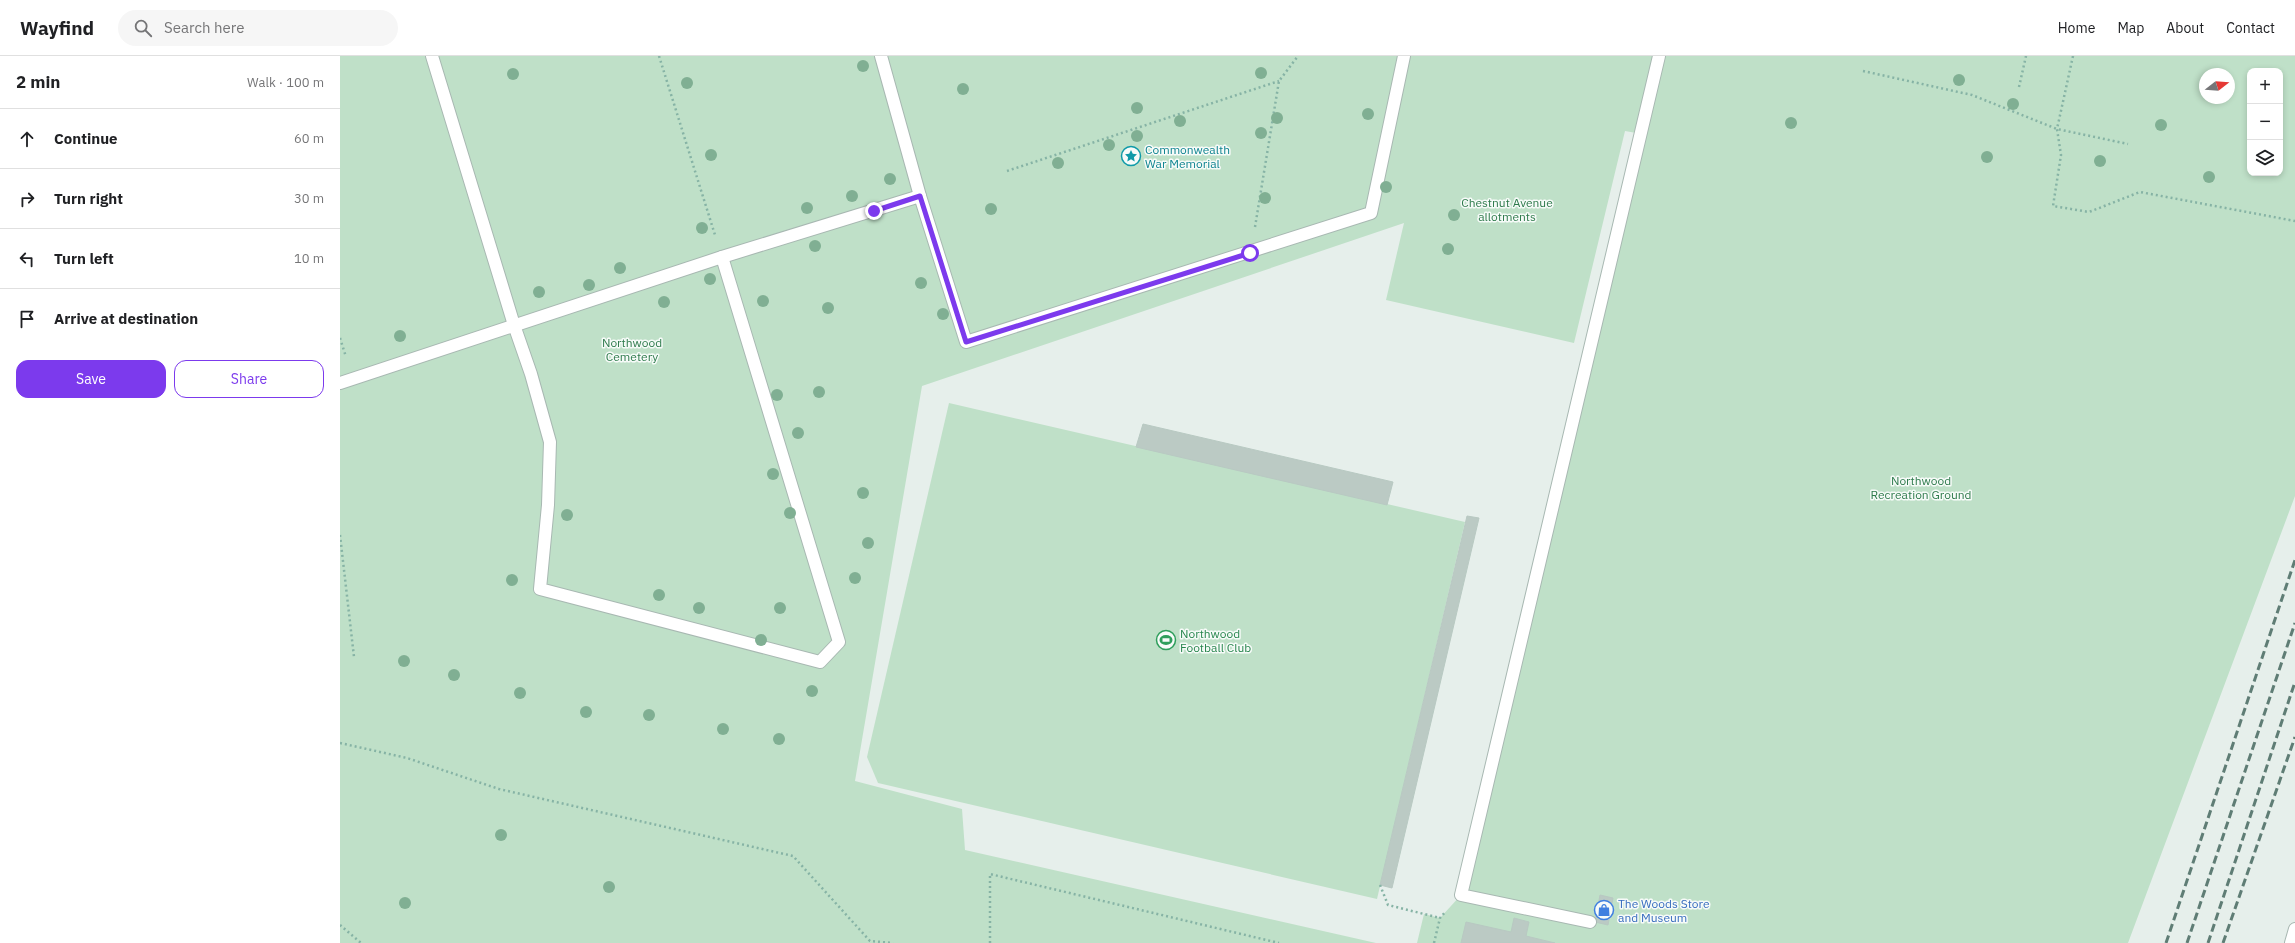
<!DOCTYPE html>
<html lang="en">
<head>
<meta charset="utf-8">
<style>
  body { margin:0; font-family:"IBM Plex Sans",sans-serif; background:#f6f6f6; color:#202124 }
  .controls { position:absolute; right:12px; top:12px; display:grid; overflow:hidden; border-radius:8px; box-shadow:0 2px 6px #0003 }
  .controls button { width:36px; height:36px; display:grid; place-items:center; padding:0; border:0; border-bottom:1px solid #e0e0e0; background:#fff; color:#202124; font:20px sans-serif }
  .compass { position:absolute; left:1859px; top:12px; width:36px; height:36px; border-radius:50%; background:#fff; box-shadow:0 2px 6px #0003; rotate:73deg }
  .stop { position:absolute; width:12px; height:12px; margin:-9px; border:3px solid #7c3aed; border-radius:50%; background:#fff }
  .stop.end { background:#7c3aed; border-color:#fff; box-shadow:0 1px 4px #0008 }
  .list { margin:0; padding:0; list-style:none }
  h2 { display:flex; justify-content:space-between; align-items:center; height:52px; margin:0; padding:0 16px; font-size:17px }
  h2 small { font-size:13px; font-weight:400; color:#757577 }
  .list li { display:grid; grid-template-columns:26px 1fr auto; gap:12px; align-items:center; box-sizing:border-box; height:60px; padding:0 16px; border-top:1px solid #e0e0e0 }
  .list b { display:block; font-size:15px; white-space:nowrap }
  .list em { font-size:13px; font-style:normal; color:#757577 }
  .actions { display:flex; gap:8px; padding:12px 16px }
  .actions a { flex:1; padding:9px 0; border:1px solid #7c3aed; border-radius:12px; text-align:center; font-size:14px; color:#7c3aed }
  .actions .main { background:#7c3aed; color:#fff }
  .icon { flex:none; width:22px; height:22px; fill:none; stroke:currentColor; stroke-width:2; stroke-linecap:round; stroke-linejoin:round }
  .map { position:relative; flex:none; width:1955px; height:887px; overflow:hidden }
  header { display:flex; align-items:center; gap:24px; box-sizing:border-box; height:56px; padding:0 20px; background:#fff; border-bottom:1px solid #e0e0e0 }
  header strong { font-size:19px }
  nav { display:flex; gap:22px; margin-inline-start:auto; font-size:14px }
  .search { width:280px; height:36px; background:#f6f6f6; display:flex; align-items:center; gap:10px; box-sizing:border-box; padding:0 14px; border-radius:22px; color:#757577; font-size:15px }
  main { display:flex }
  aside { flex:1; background:#fff }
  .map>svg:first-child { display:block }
  .green { fill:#bfe0c8; fill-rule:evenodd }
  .building { fill:#bbcac4; stroke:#b8c9c2 }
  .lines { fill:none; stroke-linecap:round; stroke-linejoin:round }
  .minor-casing { stroke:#a8b8b2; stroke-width:14 }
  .path { stroke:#86b3a5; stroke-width:2.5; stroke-dasharray:2 3; stroke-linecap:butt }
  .minor { stroke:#fff; stroke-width:12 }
  .rail { stroke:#5f7d75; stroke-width:3; stroke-dasharray:8 4; stroke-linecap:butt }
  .tree { fill:#80af93 }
  .route { stroke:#7c3aed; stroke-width:5 }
  .labels { text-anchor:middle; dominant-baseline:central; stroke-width:3; stroke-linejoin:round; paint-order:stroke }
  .culture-label { font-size:12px; fill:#0d838f; stroke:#f7fbf9; text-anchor:start }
  .park-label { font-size:12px; fill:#2d7a4b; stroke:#f7fbf9 }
  .leisure-label { font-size:12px; fill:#27864d; stroke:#f7fbf9; text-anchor:start }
  .shop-label { font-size:12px; fill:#366cbe; stroke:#f7fbf9; text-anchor:start }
</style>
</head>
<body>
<header>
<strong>Wayfind</strong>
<div class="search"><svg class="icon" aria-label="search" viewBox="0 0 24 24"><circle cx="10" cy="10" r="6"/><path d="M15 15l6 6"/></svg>Search here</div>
<nav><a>Home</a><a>Map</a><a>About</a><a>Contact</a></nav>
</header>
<main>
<aside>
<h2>2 min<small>Walk · 100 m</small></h2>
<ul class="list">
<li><svg class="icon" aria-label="ahead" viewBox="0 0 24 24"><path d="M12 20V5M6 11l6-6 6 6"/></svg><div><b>Continue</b></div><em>60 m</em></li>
<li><svg class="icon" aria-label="right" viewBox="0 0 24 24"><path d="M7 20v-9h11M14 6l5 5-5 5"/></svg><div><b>Turn right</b></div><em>30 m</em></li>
<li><svg class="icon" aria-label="left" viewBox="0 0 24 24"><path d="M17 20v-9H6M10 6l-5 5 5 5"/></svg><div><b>Turn left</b></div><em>10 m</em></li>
<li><svg class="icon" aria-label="arrive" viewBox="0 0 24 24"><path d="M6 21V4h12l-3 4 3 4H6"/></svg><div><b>Arrive at destination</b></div></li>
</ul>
<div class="actions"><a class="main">Save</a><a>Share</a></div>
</aside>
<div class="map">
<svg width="1955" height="887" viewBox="0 0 1955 887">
  <rect width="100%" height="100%" fill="#e6efeb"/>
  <g class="green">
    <path d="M0,0H1955V440L1788,887H1077L1084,858L1100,862L1121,839L1302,78L1285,75L1234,287L1046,244L1064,167L582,330L515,725L622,753L625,794L1036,887H0ZM1910,15H1940V117H1910ZM1865,18H1889V42H1865Z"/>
    <path d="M609,347L1125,466L1037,843L538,727L527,701Z"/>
  </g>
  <g class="building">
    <path d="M803,368L1053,426L1047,449L796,391Z"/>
    <path d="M1127,460L1139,462L1052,832L1040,829Z"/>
    <path d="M1260,839L1273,842L1268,869L1255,866Z"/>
    <path d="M1174,862L1189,866L1186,880L1215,887H1121L1126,866L1171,876Z"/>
  </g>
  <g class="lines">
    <defs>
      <g id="minor">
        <path d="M92,0L174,269L191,318L210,386L208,449L200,533L480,606L499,586L382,201"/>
        <path d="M541,0L580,140L626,286L1031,157L1064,0"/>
        <path d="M0,327L382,201L580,140"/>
        <path d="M1250,866L1121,839L1319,0"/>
        <path d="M1951,887L1955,873"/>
      </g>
    </defs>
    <use href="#minor" class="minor-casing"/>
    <g class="path">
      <path d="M319,0L375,179"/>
      <path d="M1733,0L1717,73L1721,99L1713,150L1749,156L1800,136L1955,165"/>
      <path d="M1523,15L1632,39L1717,73L1788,88"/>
      <path d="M1679,31L1686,0"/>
      <path d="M667,115L939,25"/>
      <path d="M915,171L939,25L958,0"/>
      <path d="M0,282L6,301"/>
      <path d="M0,479L14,601"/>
      <path d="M0,687L67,702L159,733L453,800L530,885L553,887"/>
      <path d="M1040,829L1048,849L1100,862"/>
      <path d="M0,869L21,887"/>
      <path d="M650,887V818L939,887"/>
      <path d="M1094,887L1100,862L1106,855"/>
    </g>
    <use href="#minor" class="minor"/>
    <g class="rail">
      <path d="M1826,887L1955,504"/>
      <path d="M1847,887L1955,567"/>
      <path d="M1868,887L1955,626"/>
      <path d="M1883,887L1955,681"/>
    </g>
  </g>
  <g class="tree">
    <circle cx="523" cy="10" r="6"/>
    <circle cx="921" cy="17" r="6"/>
    <circle cx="173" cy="18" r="6"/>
    <circle cx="1619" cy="24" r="6"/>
    <circle cx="347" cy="27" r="6"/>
    <circle cx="623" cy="33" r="6"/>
    <circle cx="1673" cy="48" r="6"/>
    <circle cx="797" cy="52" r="6"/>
    <circle cx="1028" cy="58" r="6"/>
    <circle cx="937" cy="62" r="6"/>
    <circle cx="840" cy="65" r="6"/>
    <circle cx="1451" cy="67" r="6"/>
    <circle cx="1821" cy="69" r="6"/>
    <circle cx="921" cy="77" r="6"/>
    <circle cx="797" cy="80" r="6"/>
    <circle cx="769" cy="89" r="6"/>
    <circle cx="371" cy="99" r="6"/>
    <circle cx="1647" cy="101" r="6"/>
    <circle cx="1760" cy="105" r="6"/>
    <circle cx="718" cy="107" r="6"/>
    <circle cx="1869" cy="121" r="6"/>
    <circle cx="550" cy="123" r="6"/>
    <circle cx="1046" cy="131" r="6"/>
    <circle cx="512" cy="140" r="6"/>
    <circle cx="925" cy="142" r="6"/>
    <circle cx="467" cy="152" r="6"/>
    <circle cx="651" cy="153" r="6"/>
    <circle cx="1114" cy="159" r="6"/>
    <circle cx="362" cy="172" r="6"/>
    <circle cx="475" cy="190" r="6"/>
    <circle cx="1108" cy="193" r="6"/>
    <circle cx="280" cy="212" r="6"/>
    <circle cx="370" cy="223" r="6"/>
    <circle cx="581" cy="227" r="6"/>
    <circle cx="249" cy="229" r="6"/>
    <circle cx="199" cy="236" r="6"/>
    <circle cx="423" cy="245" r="6"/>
    <circle cx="324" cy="246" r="6"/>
    <circle cx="488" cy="252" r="6"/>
    <circle cx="603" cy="258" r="6"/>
    <circle cx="60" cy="280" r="6"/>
    <circle cx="479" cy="336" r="6"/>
    <circle cx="437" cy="339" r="6"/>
    <circle cx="458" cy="377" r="6"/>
    <circle cx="433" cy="418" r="6"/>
    <circle cx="523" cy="437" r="6"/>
    <circle cx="450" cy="457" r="6"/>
    <circle cx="227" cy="459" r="6"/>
    <circle cx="528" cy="487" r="6"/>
    <circle cx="515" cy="522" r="6"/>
    <circle cx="172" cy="524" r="6"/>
    <circle cx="319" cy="539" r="6"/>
    <circle cx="359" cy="552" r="6"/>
    <circle cx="440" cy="552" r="6"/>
    <circle cx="421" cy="584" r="6"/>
    <circle cx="64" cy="605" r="6"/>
    <circle cx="114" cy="619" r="6"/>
    <circle cx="472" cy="635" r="6"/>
    <circle cx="180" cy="637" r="6"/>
    <circle cx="246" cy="656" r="6"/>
    <circle cx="309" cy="659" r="6"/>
    <circle cx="383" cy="673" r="6"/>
    <circle cx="439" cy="683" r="6"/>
    <circle cx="161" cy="779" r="6"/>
    <circle cx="269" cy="831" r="6"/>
    <circle cx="65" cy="847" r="6"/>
  </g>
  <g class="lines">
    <path class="route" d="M534,155L580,140L626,286L910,197"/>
  </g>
  <defs>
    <symbol id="sight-ring" viewBox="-11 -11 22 22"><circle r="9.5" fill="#f7fbf9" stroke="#0f9aa8" stroke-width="1.5"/><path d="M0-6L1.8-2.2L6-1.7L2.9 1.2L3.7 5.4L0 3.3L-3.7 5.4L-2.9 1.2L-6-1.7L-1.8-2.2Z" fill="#0f9aa8"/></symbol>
    <symbol id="stadium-ring" viewBox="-11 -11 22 22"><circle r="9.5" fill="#f7fbf9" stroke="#2e9e5b" stroke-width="1.5"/><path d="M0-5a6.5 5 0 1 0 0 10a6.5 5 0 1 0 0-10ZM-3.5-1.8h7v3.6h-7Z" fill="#2e9e5b"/></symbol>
    <symbol id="shop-ring" viewBox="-11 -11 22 22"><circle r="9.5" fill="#f7fbf9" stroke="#3f7fe0" stroke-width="1.5"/><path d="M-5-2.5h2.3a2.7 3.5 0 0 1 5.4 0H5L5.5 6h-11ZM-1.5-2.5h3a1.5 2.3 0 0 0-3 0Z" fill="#3f7fe0"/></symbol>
  </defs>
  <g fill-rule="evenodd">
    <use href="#sight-ring" x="780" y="89" width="22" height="22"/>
    <use href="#stadium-ring" x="815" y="573" width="22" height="22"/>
    <use href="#shop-ring" x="1253" y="843" width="22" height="22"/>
  </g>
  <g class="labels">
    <g class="culture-label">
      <text x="805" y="93">Commonwealth<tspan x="805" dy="14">War Memorial</tspan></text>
    </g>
    <g class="park-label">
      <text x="1167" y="146">Chestnut Avenue<tspan x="1167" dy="14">allotments</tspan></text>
      <text x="292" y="286">Northwood<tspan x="292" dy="14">Cemetery</tspan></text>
      <text x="1581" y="424">Northwood<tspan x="1581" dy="14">Recreation Ground</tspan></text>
    </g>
    <g class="leisure-label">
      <text x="840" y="577">Northwood<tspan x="840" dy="14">Football Club</tspan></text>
    </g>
    <g class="shop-label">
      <text x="1278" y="847">The Woods Store<tspan x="1278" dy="14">and Museum</tspan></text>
    </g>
  </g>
</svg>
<div class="controls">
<button>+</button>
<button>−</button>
<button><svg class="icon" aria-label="layers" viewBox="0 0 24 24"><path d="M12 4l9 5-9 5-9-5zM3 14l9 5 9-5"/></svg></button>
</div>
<svg class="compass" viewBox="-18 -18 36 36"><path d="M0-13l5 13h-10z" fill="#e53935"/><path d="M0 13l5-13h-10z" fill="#757577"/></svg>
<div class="stop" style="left:910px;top:197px"></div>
<div class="stop end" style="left:534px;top:155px"></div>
</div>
</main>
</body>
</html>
